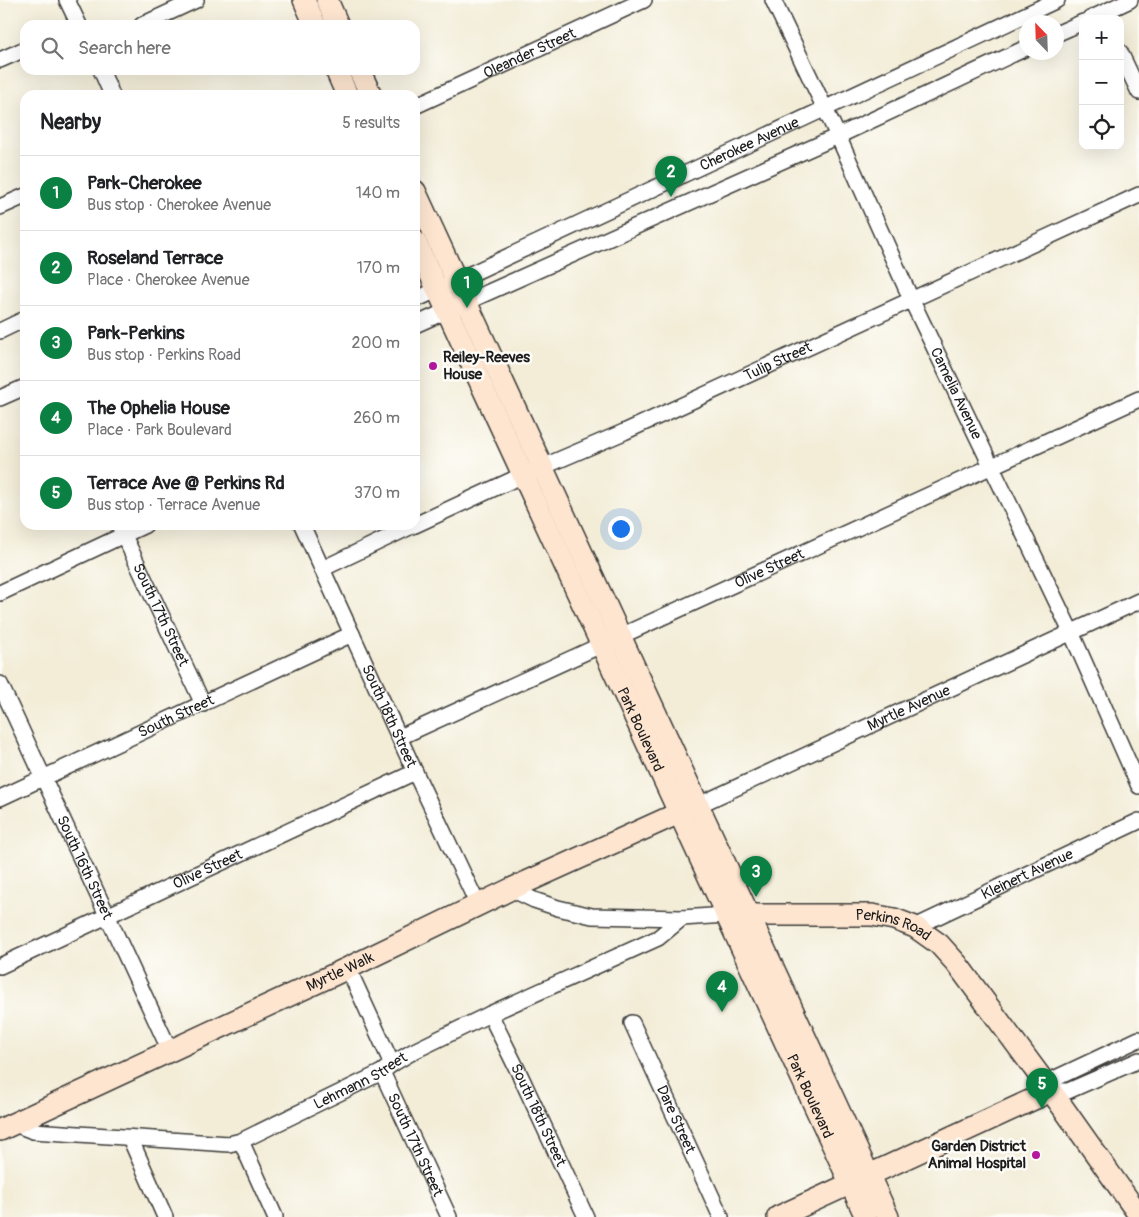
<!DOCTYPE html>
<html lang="en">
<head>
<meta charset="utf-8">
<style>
  body { margin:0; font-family:Pangolin,sans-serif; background:#f6f6f6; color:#202124 }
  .controls { position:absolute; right:15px; top:15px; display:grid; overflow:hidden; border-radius:10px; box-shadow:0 5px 20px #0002 }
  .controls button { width:45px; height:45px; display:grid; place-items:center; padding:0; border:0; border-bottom:1px solid #e0e0e0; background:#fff; color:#202124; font:25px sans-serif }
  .compass { position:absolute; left:1019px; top:15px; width:45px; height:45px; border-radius:50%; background:#fff; box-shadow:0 5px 20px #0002; rotate:337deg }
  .you { position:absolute; left:620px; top:528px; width:18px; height:18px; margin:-12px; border:4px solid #fff; border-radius:50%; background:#1a73e8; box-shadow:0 0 0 8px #1a73e833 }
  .badge { display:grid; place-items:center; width:32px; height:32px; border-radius:50%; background:#0b8043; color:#fff; font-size:16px; font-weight:700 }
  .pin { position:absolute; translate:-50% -41px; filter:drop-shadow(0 1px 2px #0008) }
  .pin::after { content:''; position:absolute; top:26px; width:18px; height:15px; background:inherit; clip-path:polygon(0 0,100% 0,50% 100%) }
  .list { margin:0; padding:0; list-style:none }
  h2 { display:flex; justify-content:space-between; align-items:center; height:65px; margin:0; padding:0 20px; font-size:21px }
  h2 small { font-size:16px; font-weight:400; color:#757577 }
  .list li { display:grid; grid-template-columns:32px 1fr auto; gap:15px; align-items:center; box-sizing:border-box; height:75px; padding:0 20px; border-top:1px solid #e0e0e0 }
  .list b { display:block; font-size:19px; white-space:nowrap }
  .list p { margin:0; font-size:16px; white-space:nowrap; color:#757577 }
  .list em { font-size:16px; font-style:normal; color:#757577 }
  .icon { flex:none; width:28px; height:28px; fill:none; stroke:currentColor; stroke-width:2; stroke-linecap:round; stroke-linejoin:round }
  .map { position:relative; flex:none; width:1139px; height:1217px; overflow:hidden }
  .search { position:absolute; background:#fff; box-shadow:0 5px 20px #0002; left:20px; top:20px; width:400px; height:55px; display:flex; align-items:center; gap:12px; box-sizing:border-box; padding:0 18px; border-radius:15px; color:#757577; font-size:19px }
  .panel { position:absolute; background:#fff; box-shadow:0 5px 20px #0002; left:20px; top:90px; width:400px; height:440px; border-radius:15px }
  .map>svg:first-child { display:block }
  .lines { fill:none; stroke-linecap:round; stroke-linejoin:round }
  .street-casing { stroke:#3c3b38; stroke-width:18 }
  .secondary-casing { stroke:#3c3b38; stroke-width:24 }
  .street { stroke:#fff; stroke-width:15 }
  .secondary { stroke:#fde5d0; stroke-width:21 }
  .poi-dot { fill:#b5179e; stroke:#fdfcf7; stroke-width:2 }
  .labels { text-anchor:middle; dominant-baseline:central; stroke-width:5; stroke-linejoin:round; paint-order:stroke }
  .street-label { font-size:15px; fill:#1c1c1c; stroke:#fdfcf7 }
  .poi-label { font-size:15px; font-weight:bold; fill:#1c1c1c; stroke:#fdfcf7; text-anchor:start }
</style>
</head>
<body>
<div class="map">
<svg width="1139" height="1217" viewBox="0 0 1139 1217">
  <rect width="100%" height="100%" fill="#fdfcf7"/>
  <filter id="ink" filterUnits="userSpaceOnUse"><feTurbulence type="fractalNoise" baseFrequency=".02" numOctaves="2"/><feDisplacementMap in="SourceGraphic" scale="10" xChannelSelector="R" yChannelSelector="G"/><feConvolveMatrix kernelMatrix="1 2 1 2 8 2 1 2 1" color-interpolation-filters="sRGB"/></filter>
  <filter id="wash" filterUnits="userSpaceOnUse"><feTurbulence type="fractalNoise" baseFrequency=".0096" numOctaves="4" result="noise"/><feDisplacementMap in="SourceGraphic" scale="20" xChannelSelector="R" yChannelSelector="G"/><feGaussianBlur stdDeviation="1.12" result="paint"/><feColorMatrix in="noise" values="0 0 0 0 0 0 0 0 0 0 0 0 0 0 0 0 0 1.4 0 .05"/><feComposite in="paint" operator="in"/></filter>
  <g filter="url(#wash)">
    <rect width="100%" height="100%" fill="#f3edd8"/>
  </g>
  <g filter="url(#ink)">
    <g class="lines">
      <defs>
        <g id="street">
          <path d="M67,0L79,25"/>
          <path id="s1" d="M773,0L838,136L911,299L1071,632L1139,786"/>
          <path d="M1090,19L1130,0"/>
          <path d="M142,25L196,0"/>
          <path d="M1056,34L1083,22"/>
          <path d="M1120,52L1139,92"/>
          <path d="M0,60L25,49"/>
          <path d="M101,70L112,95"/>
          <path id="s2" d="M415,106L644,0"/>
          <path d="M0,207L25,196"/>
          <path id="s3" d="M415,300L1057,0"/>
          <path d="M415,325L838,136L1026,48"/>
          <path d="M0,331L25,319"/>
          <path d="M0,398L25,387"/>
          <path id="s4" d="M119,525L203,704"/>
          <path id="s5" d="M302,525L415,772L478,905"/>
          <path id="s6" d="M415,525L512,480L624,432L1139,195"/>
          <path d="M322,569L414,525"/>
          <path d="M0,593L145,525"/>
          <path id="s7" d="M0,684L170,1051"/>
          <path id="s8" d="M400,737L1139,399"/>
          <path id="s9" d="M0,798L352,634"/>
          <path id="s10" d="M690,809L1139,601"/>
          <path d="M511,889L534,900L558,908L592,916L682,918L726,915"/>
          <path id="s11" d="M915,927L1139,821"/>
          <path id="s12" d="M0,966L415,772"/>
          <path d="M348,968L392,1064"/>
          <path id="s13" d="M490,1014L520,1075L586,1217"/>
          <path id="s14" d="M632,1023L721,1217"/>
          <path d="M1139,1039L1056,1078L1051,1091H1068L1139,1060"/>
          <path id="s15" d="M382,1072L449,1217"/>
          <path id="s16" d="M15,1124L33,1131L229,1144L241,1141L382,1072L392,1064L414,1051L490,1014L658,938L682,918"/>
          <path d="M130,1138L165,1217"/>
          <path d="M241,1141L275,1217"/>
        </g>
        <g id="secondary">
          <path d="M304,0L315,25"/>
          <path d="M327,0L338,25"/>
          <path d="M336,70L347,95"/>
          <path d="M359,70L371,95"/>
          <path d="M415,191L888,1217"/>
          <path id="s17" d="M415,241L866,1217"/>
          <path id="s18" d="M736,915H872L894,919L915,927L939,944L957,964L1059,1102L1139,1215"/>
          <path id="s19" d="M0,1130L348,968L511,889L679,813"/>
          <path d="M778,1217L1051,1091"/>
        </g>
      </defs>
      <use href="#street" class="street-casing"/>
      <use href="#secondary" class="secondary-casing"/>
      <use href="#street" class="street"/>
      <use href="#secondary" class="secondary"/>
    </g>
  </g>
  <g class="poi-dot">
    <circle cx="433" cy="366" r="5"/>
    <circle cx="1036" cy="1155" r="5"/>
  </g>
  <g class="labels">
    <g class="street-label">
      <text stroke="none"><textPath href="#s2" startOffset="126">Oleander Street</textPath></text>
      <text stroke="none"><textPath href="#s3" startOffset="369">Cherokee Avenue</textPath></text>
      <text stroke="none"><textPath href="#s6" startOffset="398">Tulip Street</textPath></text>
      <text stroke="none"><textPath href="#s1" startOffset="434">Camelia Avenue</textPath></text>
      <text stroke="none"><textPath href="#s8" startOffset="406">Olive Street</textPath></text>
      <text stroke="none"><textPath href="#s4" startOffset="99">South 17th Street</textPath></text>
      <text stroke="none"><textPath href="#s10" startOffset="241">Myrtle Avenue</textPath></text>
      <text stroke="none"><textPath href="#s5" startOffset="210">South 18th Street</textPath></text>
      <text stroke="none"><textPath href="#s9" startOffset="194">South Street</textPath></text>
      <text stroke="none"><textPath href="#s17" startOffset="538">Park Boulevard</textPath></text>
      <text stroke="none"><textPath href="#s7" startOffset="202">South 16th Street</textPath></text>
      <text stroke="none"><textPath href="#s12" startOffset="229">Olive Street</textPath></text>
      <text stroke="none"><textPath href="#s11" startOffset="124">Kleinert Avenue</textPath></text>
      <text stroke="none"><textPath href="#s18" startOffset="159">Perkins Road</textPath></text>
      <text stroke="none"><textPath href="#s19" startOffset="375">Myrtle Walk</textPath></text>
      <text stroke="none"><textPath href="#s16" startOffset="362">Lehmann Street</textPath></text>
      <text stroke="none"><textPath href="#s17" startOffset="942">Park Boulevard</textPath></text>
      <text stroke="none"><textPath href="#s13" startOffset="112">South 18th Street</textPath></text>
      <text stroke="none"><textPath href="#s14" startOffset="106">Dare Street</textPath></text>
      <text stroke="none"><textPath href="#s15" startOffset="80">South 17th Street</textPath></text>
    </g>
    <g class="poi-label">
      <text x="443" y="357">Reiley-Reeves<tspan x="443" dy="17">House</tspan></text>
      <text x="1026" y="1146" text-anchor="end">Garden District<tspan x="1026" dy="17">Animal Hospital</tspan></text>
    </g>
  </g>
</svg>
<div class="controls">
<button>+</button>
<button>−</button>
<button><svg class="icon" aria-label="locate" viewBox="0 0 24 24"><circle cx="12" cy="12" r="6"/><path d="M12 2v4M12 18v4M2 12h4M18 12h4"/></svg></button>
</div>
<svg class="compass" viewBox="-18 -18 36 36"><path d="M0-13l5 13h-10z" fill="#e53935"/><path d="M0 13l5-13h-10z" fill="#757577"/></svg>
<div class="you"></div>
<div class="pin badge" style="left:467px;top:308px">1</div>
<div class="pin badge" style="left:671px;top:197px">2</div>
<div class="pin badge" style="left:756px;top:897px">3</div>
<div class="pin badge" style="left:722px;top:1012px">4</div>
<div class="pin badge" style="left:1042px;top:1109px">5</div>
<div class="search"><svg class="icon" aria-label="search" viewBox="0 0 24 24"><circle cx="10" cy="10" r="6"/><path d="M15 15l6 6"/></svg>Search here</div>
<section class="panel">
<h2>Nearby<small>5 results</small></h2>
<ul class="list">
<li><span class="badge">1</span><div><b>Park-Cherokee</b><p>Bus stop · Cherokee Avenue</p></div><em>140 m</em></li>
<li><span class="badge">2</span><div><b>Roseland Terrace</b><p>Place · Cherokee Avenue</p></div><em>170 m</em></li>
<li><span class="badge">3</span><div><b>Park-Perkins</b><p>Bus stop · Perkins Road</p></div><em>200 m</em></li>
<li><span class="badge">4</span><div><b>The Ophelia House</b><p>Place · Park Boulevard</p></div><em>260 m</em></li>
<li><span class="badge">5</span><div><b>Terrace Ave @ Perkins Rd</b><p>Bus stop · Terrace Avenue</p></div><em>370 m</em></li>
</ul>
</section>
</div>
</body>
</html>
